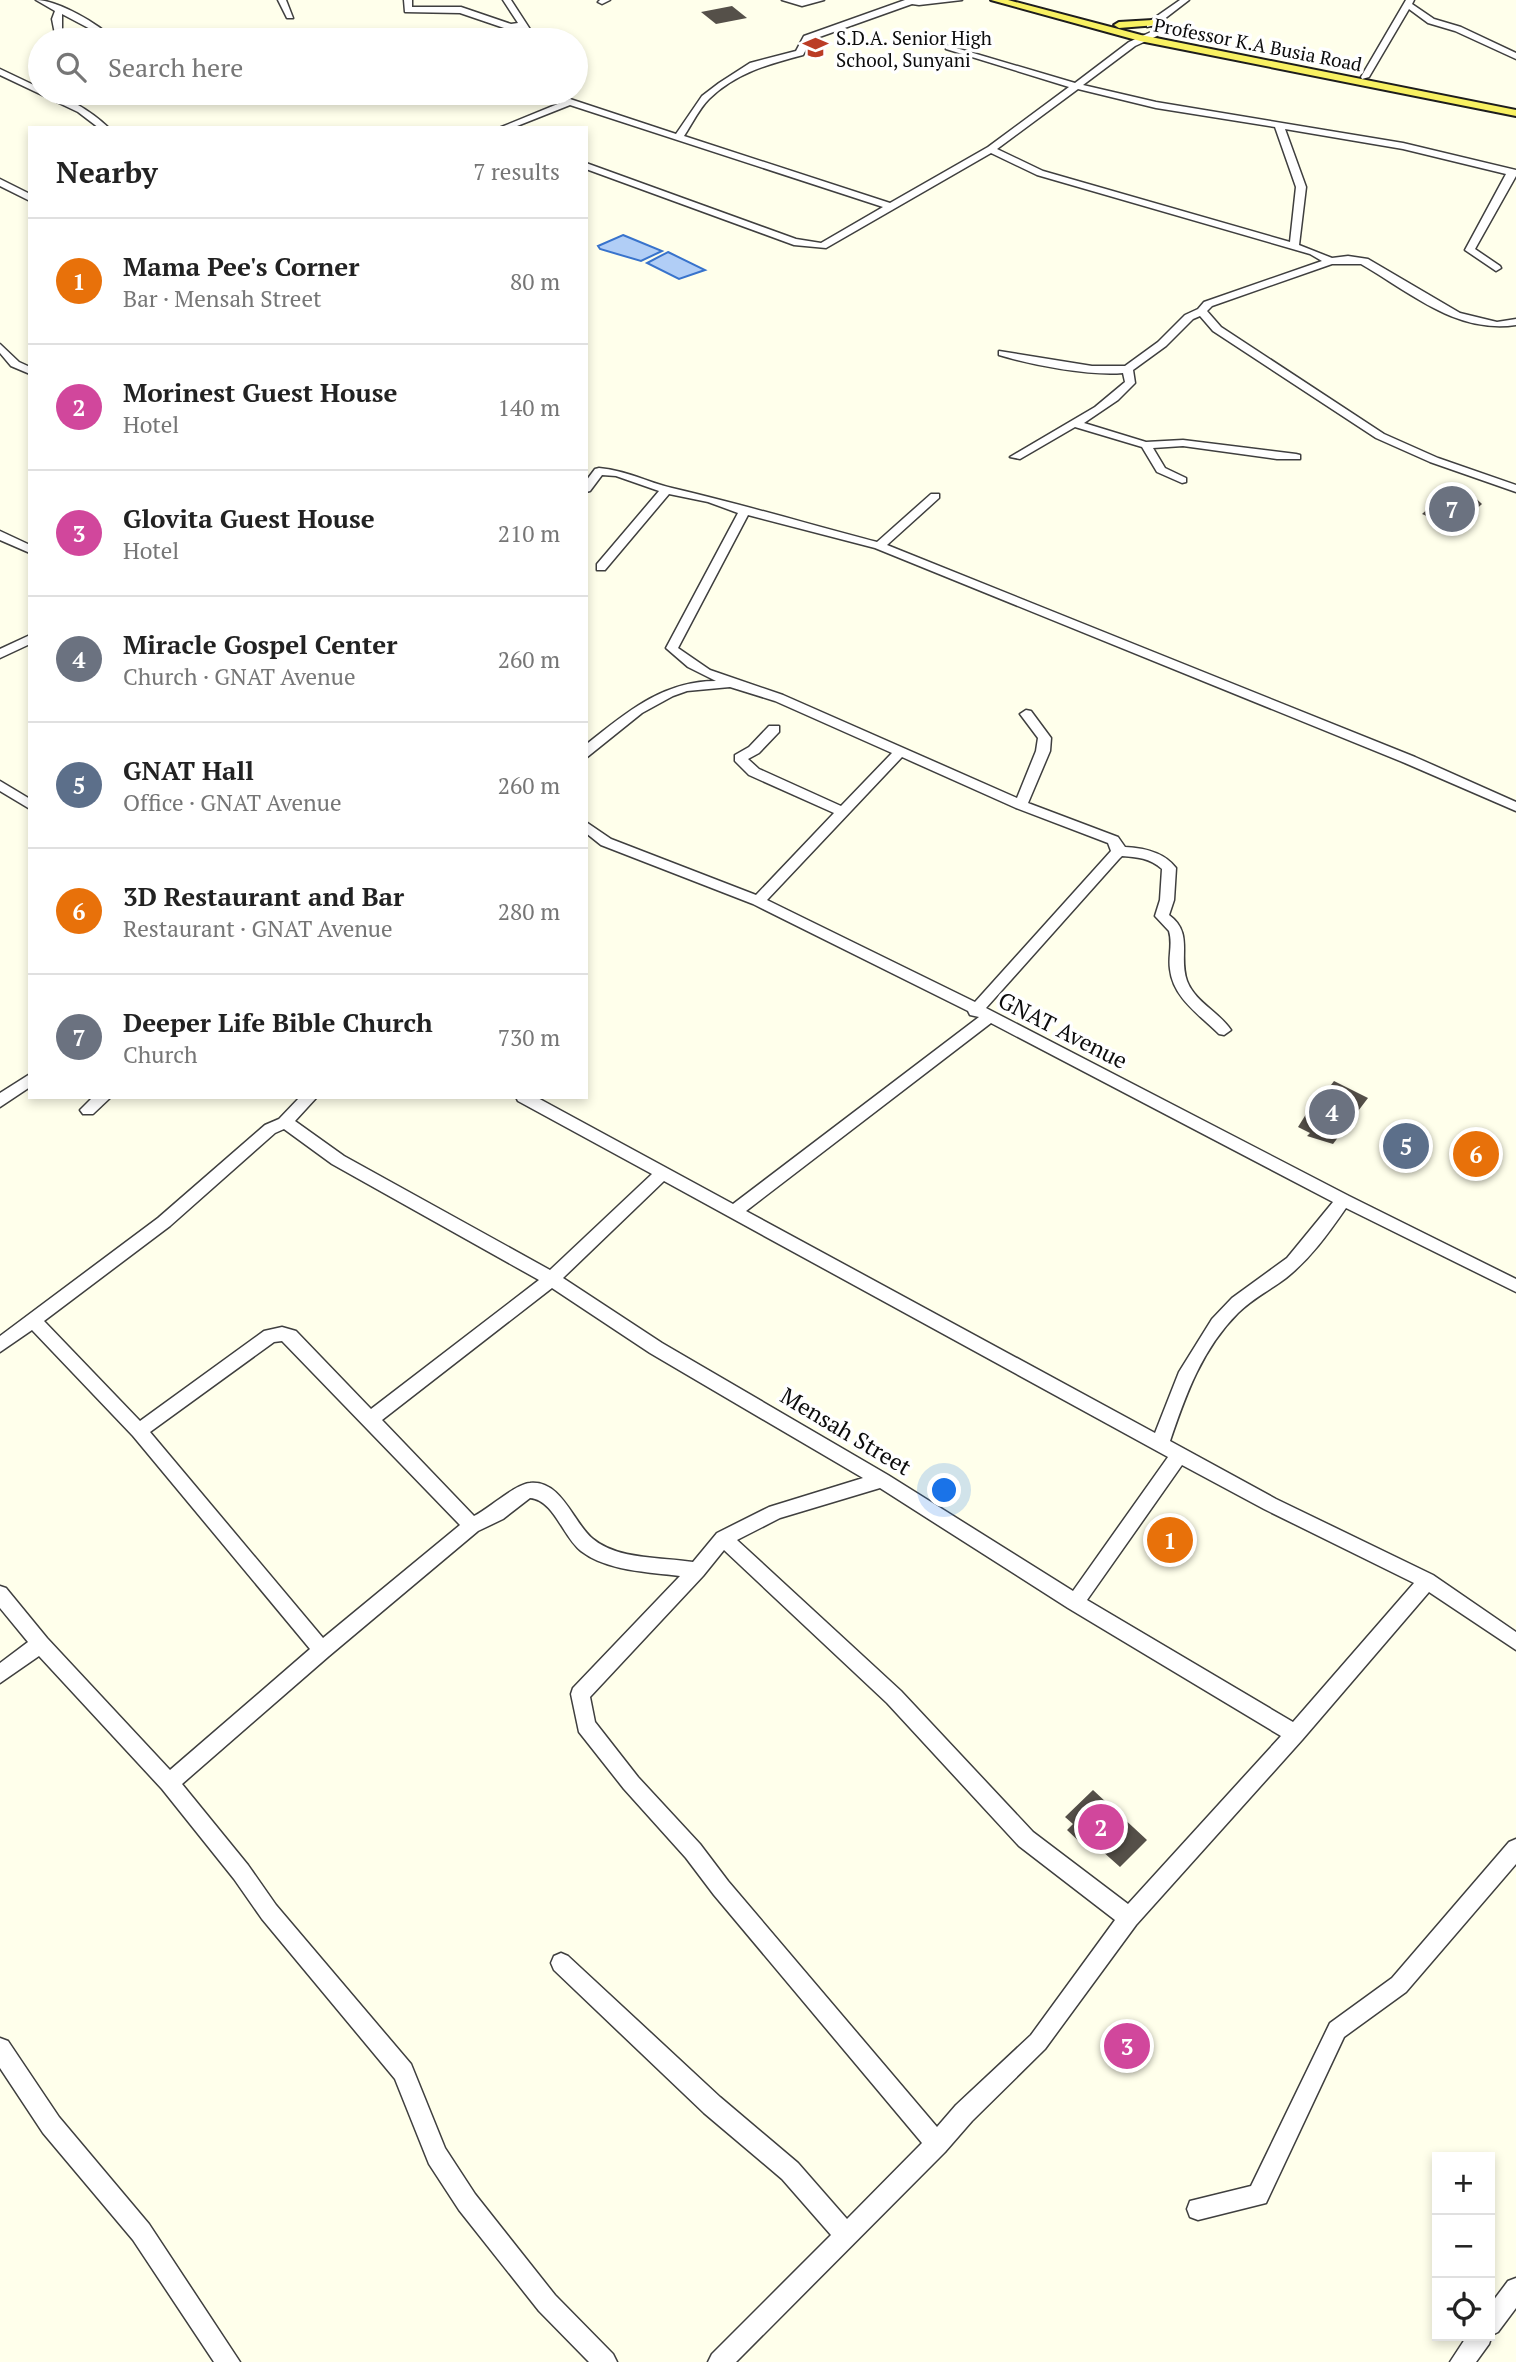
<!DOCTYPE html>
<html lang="en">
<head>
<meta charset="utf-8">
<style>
  body { margin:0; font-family:"PT Serif",serif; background:#f2f2f2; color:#222 }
  .controls { position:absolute; right:21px; bottom:21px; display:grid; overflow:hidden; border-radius:0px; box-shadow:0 4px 10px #0003 }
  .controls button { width:63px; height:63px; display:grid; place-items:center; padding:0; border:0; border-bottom:2px solid #e0e0e0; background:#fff; color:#222; font:35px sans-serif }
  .you { position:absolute; left:945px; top:1491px; width:24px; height:24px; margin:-18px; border:5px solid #fff; border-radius:50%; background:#1a73e8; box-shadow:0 0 0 10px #1a73e833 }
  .badge { display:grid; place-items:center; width:46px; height:46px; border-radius:50%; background:#bb3c25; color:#fff; font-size:23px; font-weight:700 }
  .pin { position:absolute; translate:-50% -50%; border:4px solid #fff; box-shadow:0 2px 7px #0006 }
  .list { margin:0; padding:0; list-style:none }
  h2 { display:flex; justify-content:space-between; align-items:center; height:91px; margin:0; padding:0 28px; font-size:30px }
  h2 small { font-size:23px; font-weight:400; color:#767676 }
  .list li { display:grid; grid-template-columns:46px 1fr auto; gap:21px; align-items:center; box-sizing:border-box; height:126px; padding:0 28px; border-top:2px solid #e0e0e0 }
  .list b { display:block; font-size:26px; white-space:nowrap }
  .list p { margin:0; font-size:23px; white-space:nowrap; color:#767676 }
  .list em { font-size:23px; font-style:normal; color:#767676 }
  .icon { flex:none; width:38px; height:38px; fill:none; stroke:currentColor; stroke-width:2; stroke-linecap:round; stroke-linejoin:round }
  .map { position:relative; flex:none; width:1516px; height:2362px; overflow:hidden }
  .search { position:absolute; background:#fff; box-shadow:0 4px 10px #0003; left:28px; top:28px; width:560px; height:77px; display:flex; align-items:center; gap:18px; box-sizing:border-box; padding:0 24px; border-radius:38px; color:#767676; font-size:26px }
  .panel { position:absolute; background:#fff; box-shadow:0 4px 10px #0003; left:28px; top:126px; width:560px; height:973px; border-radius:0px }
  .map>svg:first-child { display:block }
  .water { fill:#b1cef6; stroke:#3873cc; stroke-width:2 }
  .building { fill:#555049 }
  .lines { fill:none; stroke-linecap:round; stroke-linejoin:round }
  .minor-casing { stroke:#3f3f3f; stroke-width:3 }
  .major-casing { stroke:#1d1d1d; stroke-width:4 }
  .minor { fill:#fff; fill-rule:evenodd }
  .major { fill:#f8f162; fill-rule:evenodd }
  .labels { text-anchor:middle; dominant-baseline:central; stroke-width:7; stroke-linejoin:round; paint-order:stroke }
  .far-poi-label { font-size:19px; fill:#0c0c0c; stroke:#fff; text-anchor:start }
  .far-street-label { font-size:19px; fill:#0c0c0c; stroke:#fff }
  .street-label { font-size:23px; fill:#0c0c0c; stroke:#fff }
</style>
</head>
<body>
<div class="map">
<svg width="1516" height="2362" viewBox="0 0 1516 2362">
  <rect width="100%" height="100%" fill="#ffffeb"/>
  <g class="water">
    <path d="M623,235L662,251L641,261L600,249L598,246Z"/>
    <path d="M668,252L705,270L679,279L647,263Z"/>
  </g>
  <g class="building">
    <path d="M732,6L747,18L716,24L701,12Z"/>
    <path d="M1448,491L1469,492L1482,504L1455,528L1422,514Z"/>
    <path d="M1334,1081L1368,1098L1333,1144L1307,1136L1310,1133L1298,1127L1318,1095L1322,1097Z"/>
    <path d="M1093,1790L1147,1840L1120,1867L1092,1842L1086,1848L1067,1830L1073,1824L1065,1817Z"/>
  </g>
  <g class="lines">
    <defs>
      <g id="minor">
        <path d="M36,0C57,0 100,24 114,40H105L96,32L62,14V32L55,34L52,19L55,11Z"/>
        <path d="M278,0H286L293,18H287Z"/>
        <path d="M404,0H412V7H461L511,24L518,23L503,0H511L537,40H529L521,28L507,29L460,13L405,12Z"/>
        <path d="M600,0H610L602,4L598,2Z"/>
        <path d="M782,0H824L802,6Z"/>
        <path d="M905,0H962L919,5L912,4L811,40L803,55C769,64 735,73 709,99C699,109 692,124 684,136L890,203L988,147L1069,87L946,49V45L1075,83L1129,42L1151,32L1155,25L1147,27V23L1180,0H1189L1163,20L1164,24L1157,36L1135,46L1083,85L1156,102L1403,143L1516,170V176L1475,249L1500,266L1501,268L1496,271L1465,250L1506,174L1403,149L1285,129L1306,187L1299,245L1332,258L1348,256L1368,259L1460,313L1497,322L1516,319V325C1456,334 1410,292 1361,264H1332L1212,306L1207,311L1221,327L1384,434L1438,458L1516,485V492L1430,462L1376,438L1213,331L1200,316L1193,319L1166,346L1133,370L1135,383L1118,400L1084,423L1146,442L1183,440L1296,454L1300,455V459H1277L1183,446L1153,448L1165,468L1186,478V482L1182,483L1157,472L1142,447L1075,427L1020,459L1010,457L1095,407L1125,382L1123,373C1089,376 1032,365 999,355V351L1092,366H1125L1158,342L1185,315L1198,309L1204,302L1322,261L1310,254L1037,175L991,153L826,248L794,245L586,169V163L796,239L821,243L883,207L570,105L512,128H499L570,99L676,134L702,96L719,83L750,63L796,51L804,36ZM1078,89L1156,108L1275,127L1296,187L1290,242L1043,171L997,149Z"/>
        <path d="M1406,0H1414L1412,4L1434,19L1461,27L1516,53V59L1455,31L1428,23L1409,9L1369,77L1362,79L1361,77Z"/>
        <path d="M0,69L40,88V93C64,93 92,112 109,128H99L78,112L0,75Z"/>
        <path d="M0,179L30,194V201L0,186Z"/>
        <path d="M0,344L19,362L30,367V374L11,366L0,353Z"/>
        <path d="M599,468C625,470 647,482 672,488C741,504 808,524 877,542L931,494H939V498L887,545L1415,757L1516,802V811L1405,763L875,548L748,515L678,648L710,670L783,695L1017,798L1036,751L1038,738L1020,714L1026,710L1031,711L1051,738L1050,751L1028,803L1118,837L1125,847C1144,848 1164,852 1176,868L1174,900L1169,915C1194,933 1178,956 1187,981C1195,1002 1219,1012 1231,1030L1224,1035L1219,1034C1200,1015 1173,998 1170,969C1168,956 1173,944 1169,931L1155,916L1160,900L1162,869C1150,858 1137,857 1122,856L1119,859L986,1008L1349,1196L1516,1279V1292L1346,1208C1328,1234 1310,1259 1286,1278C1270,1290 1252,1299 1238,1313C1202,1349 1186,1394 1170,1441L1276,1499L1433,1575L1516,1632V1650L1429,1592L1302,1740L1136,1925L1045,2049L972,2121L945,2152L736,2362H708L712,2354L831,2235L782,2179L704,2113L554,1970L551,1963L554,1956L561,1953L568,1956L720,2097L798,2163L847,2219L922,2143L714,1895L686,1858L624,1789L579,1732L571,1694L573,1688L680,1576C648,1572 607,1571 581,1551C563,1537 554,1500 530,1498L503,1519L478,1531L329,1656L182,1784L248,1865L276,1905L411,2064L445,2148L475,2194L555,2295L613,2354L617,2362H589L539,2311L459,2210L429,2164L395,2079L262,1919L234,1879L162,1789L39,1656L0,1683V1663L28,1642L0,1608V1586L6,1588L47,1638L170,1770L310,1649L133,1436L32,1330L0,1352V1336L158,1218L265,1125L279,1119L300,1097H317L295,1121L344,1156L550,1270L652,1174L518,1101L516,1097H536L733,1204L979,1017L970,1015L968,1011L753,904L601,845L586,833V822L611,839L756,895L834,813L749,775L735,761V755L749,747L769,726H779V732L759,753L748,759L759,769L841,806L892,753L775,701L730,687L687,691L673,696L642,713L586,758L588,743C627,712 663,681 716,681L688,667L666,648L738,513L708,502L669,494L605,570H597V564L659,491L616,476L602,475L590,491L586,492V481L595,469ZM902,757L1016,808L1108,843L1111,851L975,1002L767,900ZM991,1023L1333,1202L1287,1258L1232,1298L1212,1319L1179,1372L1155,1433L746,1211ZM284,1129L332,1164L539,1280L371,1409L296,1331L282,1327L264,1331L140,1421L44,1321L170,1226L275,1133ZM664,1181L1168,1457L1073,1591L888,1475L662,1343L563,1278ZM552,1288L650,1353L863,1478L769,1507L717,1533L693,1562C662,1557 618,1560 593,1539C573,1523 562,1480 530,1483C515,1484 490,1508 474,1516L382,1420ZM282,1341L460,1525L323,1638L150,1432L274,1342ZM1182,1465L1264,1509L1414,1583L1293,1722L1087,1600ZM880,1488L1068,1608L1281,1736L1128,1904L1033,1832L901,1691L737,1540L780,1518ZM724,1550L887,1703L1019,1846L1115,1920L1031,2035L956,2105L937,2127L728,1881L700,1844L638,1777L595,1722L590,1697L703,1576Z"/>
        <path d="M0,531L30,545V553L0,540Z"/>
        <path d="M30,635V644L0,658V649Z"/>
        <path d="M0,781L30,799V809L0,791Z"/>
        <path d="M30,1074V1087L0,1107V1093Z"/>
        <path d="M93,1097H111L93,1114H83L80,1110Z"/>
        <path d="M1516,1839V1864L1406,1992L1344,2037L1266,2203L1198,2220L1190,2217L1187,2209L1190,2201L1251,2186L1330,2023L1392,1978L1509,1842Z"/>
        <path d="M0,2038L8,2041L59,2117L149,2224L240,2362H214L133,2240L43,2133L0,2068Z"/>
        <path d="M1516,2278V2308L1498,2332L1492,2335L1489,2344L1476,2362H1450L1467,2336H1490V2305L1508,2281Z"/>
      </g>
      <g id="major">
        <path d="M991,0H1008L1141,35L1516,110V116L1140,41Z"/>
        <path d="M1153,20L1157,21V25L1119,28L1114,25L1119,22Z"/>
      </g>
    </defs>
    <use href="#minor" class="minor-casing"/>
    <use href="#major" class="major-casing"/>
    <use href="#minor" class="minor"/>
    <use href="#major" class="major"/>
  </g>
  <defs>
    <symbol id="school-bare" viewBox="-9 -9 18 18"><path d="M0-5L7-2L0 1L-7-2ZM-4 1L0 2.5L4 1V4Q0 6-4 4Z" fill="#bb3c25" stroke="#fff" stroke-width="2.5" paint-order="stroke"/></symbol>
  </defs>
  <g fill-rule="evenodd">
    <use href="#school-bare" x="798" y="30" width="35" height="35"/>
  </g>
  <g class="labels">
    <g class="far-poi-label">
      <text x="836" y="37">S.D.A. Senior High<tspan x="836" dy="22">School, Sunyani</tspan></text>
    </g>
    <g class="far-street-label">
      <text transform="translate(1258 44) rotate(11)">Professor K.A Busia Road</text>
    </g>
    <g class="street-label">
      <text transform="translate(1063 1030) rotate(27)">GNAT Avenue</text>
      <text transform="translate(846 1431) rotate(31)">Mensah Street</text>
    </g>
  </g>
</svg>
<div class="controls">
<button>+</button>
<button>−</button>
<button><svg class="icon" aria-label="locate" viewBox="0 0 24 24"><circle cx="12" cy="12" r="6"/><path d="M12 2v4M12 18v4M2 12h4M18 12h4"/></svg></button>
</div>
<div class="you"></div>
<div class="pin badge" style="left:1170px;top:1540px;background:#e8710a">1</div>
<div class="pin badge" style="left:1101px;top:1827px;background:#d1479c">2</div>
<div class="pin badge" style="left:1127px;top:2046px;background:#d1479c">3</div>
<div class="pin badge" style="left:1332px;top:1112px;background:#6b7280">4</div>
<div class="pin badge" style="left:1406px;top:1146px;background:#5c6f8a">5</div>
<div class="pin badge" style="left:1476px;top:1154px;background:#e8710a">6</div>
<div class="pin badge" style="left:1452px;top:509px;background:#6b7280">7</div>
<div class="search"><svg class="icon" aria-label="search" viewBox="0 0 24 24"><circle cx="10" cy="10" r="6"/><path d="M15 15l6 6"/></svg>Search here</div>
<section class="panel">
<h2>Nearby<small>7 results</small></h2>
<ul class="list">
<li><span class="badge" style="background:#e8710a">1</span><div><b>Mama Pee's Corner</b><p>Bar · Mensah Street</p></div><em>80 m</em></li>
<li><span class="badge" style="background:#d1479c">2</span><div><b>Morinest Guest House</b><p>Hotel</p></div><em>140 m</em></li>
<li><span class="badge" style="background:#d1479c">3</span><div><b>Glovita Guest House</b><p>Hotel</p></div><em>210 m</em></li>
<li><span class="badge" style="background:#6b7280">4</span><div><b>Miracle Gospel Center</b><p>Church · GNAT Avenue</p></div><em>260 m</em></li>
<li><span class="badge" style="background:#5c6f8a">5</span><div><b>GNAT Hall</b><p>Office · GNAT Avenue</p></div><em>260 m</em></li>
<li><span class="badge" style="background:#e8710a">6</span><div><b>3D Restaurant and Bar</b><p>Restaurant · GNAT Avenue</p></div><em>280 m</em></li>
<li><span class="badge" style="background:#6b7280">7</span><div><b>Deeper Life Bible Church</b><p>Church</p></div><em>730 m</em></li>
</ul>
</section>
</div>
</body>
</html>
